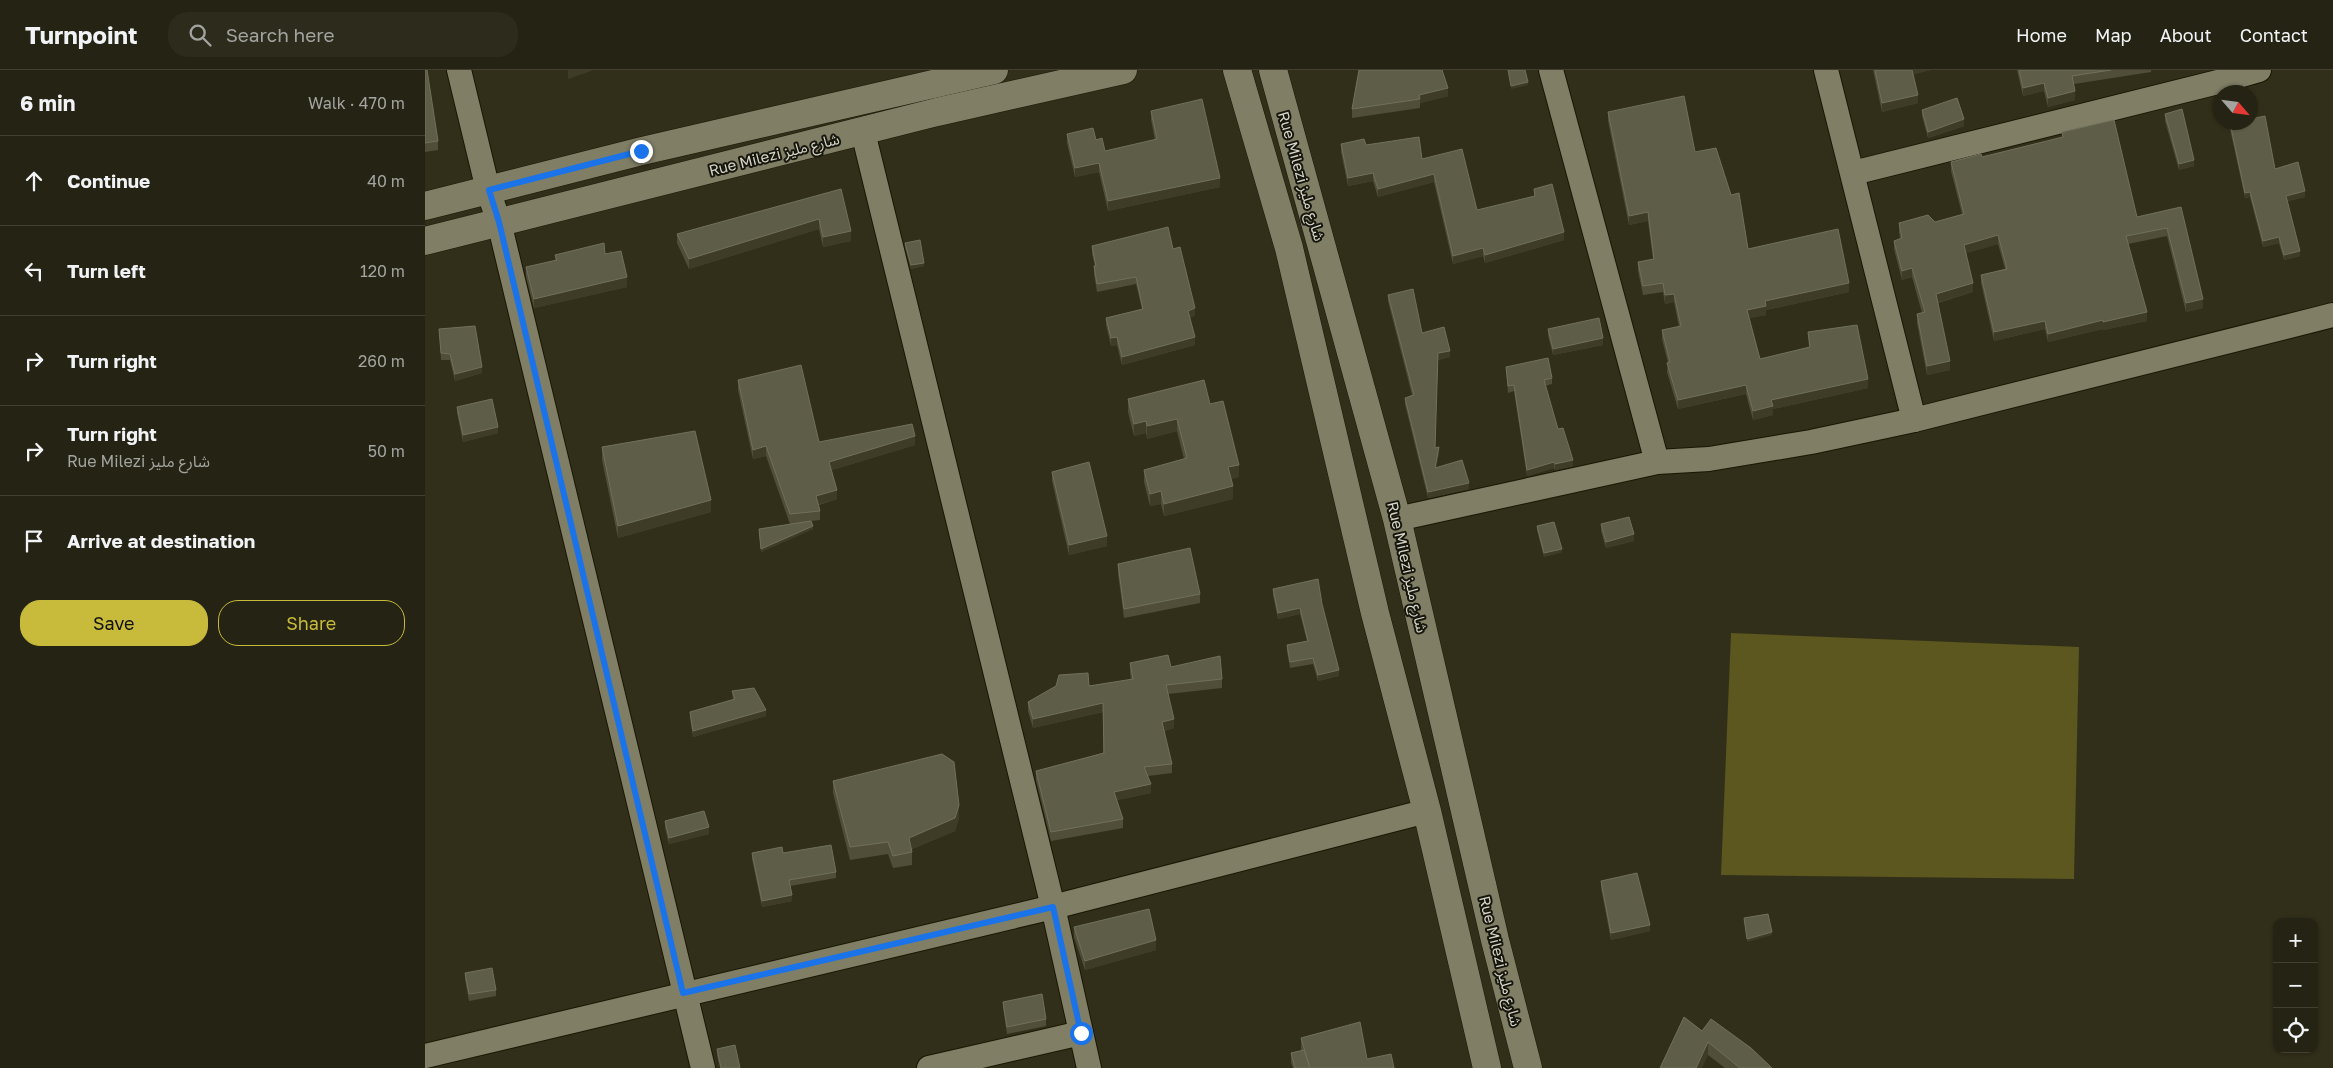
<!DOCTYPE html>
<html lang="en">
<head>
<meta charset="utf-8">
<style>
  body { margin:0; font-family:"Golos Text","Noto Sans Arabic",sans-serif; background:#2d2b1c; color:#f1f3f6 }
  .controls { position:absolute; right:15px; bottom:15px; display:grid; overflow:hidden; border-radius:10px; box-shadow:0 1px 4px #0004 }
  .controls button { width:45px; height:45px; display:grid; place-items:center; padding:0; border:0; border-bottom:1px solid #424033; background:#252313; color:#f1f3f6; font:25px sans-serif }
  .compass { position:absolute; left:1788px; top:15px; width:45px; height:45px; border-radius:50%; background:#252313; box-shadow:0 1px 4px #0004; rotate:118deg }
  .stop { position:absolute; width:15px; height:15px; margin:-11px; border:4px solid #1a73e8; border-radius:50%; background:#fff }
  .stop.end { background:#1a73e8; border-color:#fff; box-shadow:0 1px 5px #0008 }
  .list { margin:0; padding:0; list-style:none }
  h2 { display:flex; justify-content:space-between; align-items:center; height:65px; margin:0; padding:0 20px; font-size:21px }
  h2 small { font-size:16px; font-weight:400; color:#a3a4a0 }
  .list li { display:grid; grid-template-columns:32px 1fr auto; gap:15px; align-items:center; box-sizing:border-box; height:90px; padding:0 20px; border-top:1px solid #424033 }
  .list b { display:block; font-size:19px; white-space:nowrap }
  .list p { margin:0; font-size:16px; white-space:nowrap; color:#a3a4a0 }
  .list em { font-size:16px; font-style:normal; color:#a3a4a0 }
  .actions { display:flex; gap:10px; padding:15px 20px }
  .actions a { flex:1; padding:11px 0; border:1px solid #c8bb3b; border-radius:20px; text-align:center; font-size:18px; color:#c8bb3b }
  .actions .main { background:#c8bb3b; color:#111 }
  .icon { flex:none; width:28px; height:28px; fill:none; stroke:currentColor; stroke-width:2; stroke-linecap:round; stroke-linejoin:round }
  .map { position:relative; flex:none; width:1908px; height:998px; overflow:hidden }
  header { display:flex; align-items:center; gap:30px; box-sizing:border-box; height:70px; padding:0 25px; background:#252313; border-bottom:1px solid #424033 }
  header strong { font-size:24px }
  nav { display:flex; gap:28px; margin-inline-start:auto; font-size:18px }
  .search { width:350px; height:45px; background:#2d2b1c; display:flex; align-items:center; gap:12px; box-sizing:border-box; padding:0 18px; border-radius:20px; color:#a3a4a0; font-size:19px }
  main { display:flex }
  aside { flex:1; background:#252313 }
  .map>svg:first-child { display:block }
  .green { fill:#5c561f }
  .lines { fill:none; stroke-linecap:round; stroke-linejoin:round }
  .street-casing { stroke:#191703; stroke-width:26 }
  .secondary-casing { stroke:#191703; stroke-width:29 }
  .street { stroke:#817e66; stroke-width:24 }
  .secondary { stroke:#817e66; stroke-width:28 }
  .wall { fill:#504e39 }
  .shaded-wall { fill:#3e3c26 }
  .building { fill:#5e5d48; stroke:#71705c }
  .route { stroke:#1a73e8; stroke-width:6 }
  .labels { text-anchor:middle; dominant-baseline:central; stroke-width:4; stroke-linejoin:round; paint-order:stroke }
  .street-label { font-size:15px; fill:#d6d5c8; stroke:#17160d }
</style>
</head>
<body>
<header>
<strong>Turnpoint</strong>
<div class="search"><svg class="icon" aria-label="search" viewBox="0 0 24 24"><circle cx="10" cy="10" r="6"/><path d="M15 15l6 6"/></svg>Search here</div>
<nav><a>Home</a><a>Map</a><a>About</a><a>Contact</a></nav>
</header>
<main>
<aside>
<h2>6 min<small>Walk · 470 m</small></h2>
<ul class="list">
<li><svg class="icon" aria-label="ahead" viewBox="0 0 24 24"><path d="M12 20V5M6 11l6-6 6 6"/></svg><div><b>Continue</b></div><em>40 m</em></li>
<li><svg class="icon" aria-label="left" viewBox="0 0 24 24"><path d="M17 20v-9H6M10 6l-5 5 5 5"/></svg><div><b>Turn left</b></div><em>120 m</em></li>
<li><svg class="icon" aria-label="right" viewBox="0 0 24 24"><path d="M7 20v-9h11M14 6l5 5-5 5"/></svg><div><b>Turn right</b></div><em>260 m</em></li>
<li><svg class="icon" aria-label="right" viewBox="0 0 24 24"><path d="M7 20v-9h11M14 6l5 5-5 5"/></svg><div><b>Turn right</b><p>Rue Milezi شارع مليز</p></div><em>50 m</em></li>
<li><svg class="icon" aria-label="arrive" viewBox="0 0 24 24"><path d="M6 21V4h12l-3 4 3 4H6"/></svg><div><b>Arrive at destination</b></div></li>
</ul>
<div class="actions"><a class="main">Save</a><a>Share</a></div>
</aside>
<div class="map">
<svg width="1908" height="998" viewBox="0 0 1908 998">
  <rect width="100%" height="100%" fill="#312f19"/>
  <path class="green" d="M1306,563L1654,577L1649,809L1296,805Z"/>
  <g class="lines">
    <defs>
      <g id="street">
        <path d="M34,0L63,120L74,152L278,998"/>
        <path d="M1126,0L1232,392"/>
        <path d="M1401,0L1489,350"/>
        <path d="M438,62L628,837L664,998"/>
        <path d="M1428,103L1793,12L1834,0"/>
        <path d="M972,449L1232,392L1284,389L1386,372L1489,350L1908,245"/>
        <path d="M0,986L628,837L1002,741"/>
        <path d="M504,998L656,963"/>
      </g>
      <g id="secondary">
        <path d="M812,0L864,178L950,543L1002,741L1062,998"/>
        <path d="M848,0L972,449L1070,870L1103,998"/>
        <path d="M0,136L217,81L569,0"/>
        <path d="M0,171L512,42L698,0"/>
      </g>
    </defs>
    <use href="#street" class="street-casing"/>
    <use href="#secondary" class="secondary-casing"/>
    <use href="#street" class="street"/>
    <use href="#secondary" class="secondary"/>
  </g>
  <g class="wall">
    <path d="M0,0L13,71V80L0,82Z"/>
    <path d="M934,0L1023,26L995,33V38L927,48V39Z"/>
    <path d="M1448,0H1506L1488,4L1493,33L1457,42Z"/>
    <path d="M1592,0H1726V2L1649,14L1650,30L1623,37L1619,21L1598,26Z"/>
    <path d="M1497,40L1539,56L1503,68L1497,46Z"/>
    <path d="M726,41L795,117L683,141L674,102L650,107L642,73V64L671,70L680,81L730,70L726,50Z"/>
    <path d="M1183,42L1270,82L1323,179L1424,222L1341,240V245L1324,248L1335,289L1384,277L1383,262L1443,318L1348,339V345L1328,350L1321,324L1253,339L1242,302L1243,293L1237,269V260L1254,257L1249,232L1240,234L1238,222L1218,225L1213,201V192L1228,189L1223,151L1204,155L1183,51Z"/>
    <path d="M1740,44L1769,96L1754,100L1740,51Z"/>
    <path d="M1805,53L1850,99L1880,127L1862,131L1875,186L1859,190L1854,173L1838,177L1825,127L1820,128L1805,59Z"/>
    <path d="M1637,62L1712,147L1756,137L1778,238L1761,242L1742,166L1703,174L1722,251L1678,260V259L1623,272L1620,259L1569,271L1556,213V205L1580,199L1573,174L1541,183L1548,222L1513,233L1525,300L1502,305L1492,253V244L1497,243L1487,207L1477,210L1469,179V171L1475,169L1474,162V153L1510,152L1537,144L1526,101V92L1557,87L1637,68Z"/>
    <path d="M916,74L941,75L997,89L1052,140L1109,126V119L1139,170L1060,193L1058,186L1028,194L1009,112L953,127L948,111L923,116L916,82Z"/>
    <path d="M416,119L426,171L398,177L394,159L264,199L252,173V164Z"/>
    <path d="M480,173L499,196L486,199L480,177Z"/>
    <path d="M667,176L748,179L770,245L765,248L770,275L697,295L692,275L686,276L681,255V248L717,239L711,214L672,222L669,204V196H670L667,184Z"/>
    <path d="M180,184L202,217L109,238L101,207V197L130,191V185Z"/>
    <path d="M963,225L997,263L1025,287L1013,290L1010,378L1014,383L1011,398L1044,419L1003,428L980,334V328L987,325L963,231Z"/>
    <path d="M14,259L57,303L30,311L25,290H16Z"/>
    <path d="M1123,259L1178,275L1128,285L1123,265Z"/>
    <path d="M1081,297L1127,308V314L1120,316L1133,359L1148,396L1130,400L1129,398L1102,406L1089,321L1083,323Z"/>
    <path d="M313,310L394,372L490,375L407,400L412,429L394,435L395,441V450L386,451L388,459L336,482L334,462L365,454L341,386L328,389L313,320Z"/>
    <path d="M703,329L785,334L814,407L806,409L808,429L739,446L736,434L725,436L719,412V400L759,389L752,361L722,369L721,363L709,366L703,342Z"/>
    <path d="M32,337L73,363L38,372L32,343Z"/>
    <path d="M177,377L286,442L193,468L177,390Z"/>
    <path d="M627,402L682,476L644,485L627,411Z"/>
    <path d="M1176,454L1209,471L1181,478L1176,461Z"/>
    <path d="M1112,456L1137,482L1119,487L1112,460Z"/>
    <path d="M693,494L775,524V533L699,548L693,503Z"/>
    <path d="M848,519L897,534L914,606L893,611L888,594L865,598L862,581V575L882,571L875,544L853,549L848,525Z"/>
    <path d="M705,593L746,597L797,609V618L743,624L749,658L739,661L747,694V703L723,706L726,723L692,730L698,749V758L626,771L611,710V701L678,683V642L608,658L603,641V632L664,616L706,610L705,602Z"/>
    <path d="M307,621L341,646L268,667L265,648V642L308,630Z"/>
    <path d="M408,711L534,748L530,761L487,779V795L468,798L463,784L425,790L408,723Z"/>
    <path d="M240,751L284,764L244,774L240,758Z"/>
    <path d="M327,783H358L411,802V808L365,816L367,831L337,837L327,789Z"/>
    <path d="M1176,811L1225,861L1186,870L1176,818Z"/>
    <path d="M649,857L731,880L660,900L649,867Z"/>
    <path d="M40,903L71,920V926L44,931L40,909Z"/>
    <path d="M578,932L621,949V956L582,964L578,938Z"/>
    <path d="M1277,961L1347,998H1300L1283,985Z"/>
    <path d="M876,968L942,989L969,998H868L866,993V983L876,981Z"/>
    <path d="M292,979L315,998H295L292,985Z"/>
  </g>
  <g class="shaded-wall">
    <path d="M143,0H169L143,9Z"/>
    <path d="M1487,0H1506L1487,5Z"/>
    <path d="M1103,12V15L1086,19V16Z"/>
    <path d="M1619,13V21L1598,26V18Z"/>
    <path d="M1023,18V26L995,33L994,25Z"/>
    <path d="M1650,21V30L1623,37V28Z"/>
    <path d="M1493,25V33L1457,42V33Z"/>
    <path d="M1539,49V56L1503,68V62Z"/>
    <path d="M1769,90V96L1754,100V94Z"/>
    <path d="M674,93V102L650,107V98Z"/>
    <path d="M948,103V111L923,116V108Z"/>
    <path d="M1009,104V112L953,127V119Z"/>
    <path d="M795,108V117L683,141V131Z"/>
    <path d="M1880,121V127L1861,132V126Z"/>
    <path d="M1825,122V127L1820,128V123Z"/>
    <path d="M1223,142V151L1204,155V146Z"/>
    <path d="M394,149V159L264,199V189Z"/>
    <path d="M426,161V171L398,177V167Z"/>
    <path d="M1139,162V170L1060,193V185Z"/>
    <path d="M1573,165V174L1539,184V175Z"/>
    <path d="M1854,167V173L1838,177V171Z"/>
    <path d="M1058,178V186L1028,194V186Z"/>
    <path d="M1875,181V186L1859,190V185Z"/>
    <path d="M499,193V196L486,199V195Z"/>
    <path d="M1487,198V207L1477,210V201Z"/>
    <path d="M202,207V217L109,238V229Z"/>
    <path d="M1424,213V222L1341,240V245L1322,249V240L1340,231Z"/>
    <path d="M1548,213V222L1511,233V224Z"/>
    <path d="M1249,224V232L1240,234V225Z"/>
    <path d="M1778,229V238L1761,242V233Z"/>
    <path d="M770,238V245L763,249V241Z"/>
    <path d="M1722,242V251L1678,260V252Z"/>
    <path d="M1678,250V259L1623,272V264Z"/>
    <path d="M1620,251V259L1569,271V262Z"/>
    <path d="M692,267V275L686,276V268Z"/>
    <path d="M770,267V275L697,295V287Z"/>
    <path d="M1178,268V275L1128,285V279Z"/>
    <path d="M1025,281V287L1013,290V283Z"/>
    <path d="M1525,291V300L1502,305V296Z"/>
    <path d="M57,297V303L30,311V304Z"/>
    <path d="M1443,309V318L1348,339V345L1328,350V341L1346,330Z"/>
    <path d="M1321,315V324L1253,339V330Z"/>
    <path d="M752,349V361L722,369V356Z"/>
    <path d="M721,351V363L709,366V354Z"/>
    <path d="M73,357V363L38,372V365Z"/>
    <path d="M490,366V375L404,401V392Z"/>
    <path d="M341,376V386L328,389V380Z"/>
    <path d="M1014,377V383L1010,405V398Z"/>
    <path d="M1148,390V396L1130,400V394Z"/>
    <path d="M1129,392V398L1102,406V400Z"/>
    <path d="M814,395V407L803,410V397Z"/>
    <path d="M1044,413V419L1003,428V422Z"/>
    <path d="M808,416V429L739,446V434Z"/>
    <path d="M412,420V429L391,435V426Z"/>
    <path d="M736,421V434L725,436V424Z"/>
    <path d="M286,430V442L193,468V456Z"/>
    <path d="M388,456V459L336,482V479Z"/>
    <path d="M1209,464V471L1181,478V472Z"/>
    <path d="M682,466V476L644,485V475Z"/>
    <path d="M1137,479V482L1119,487V483Z"/>
    <path d="M875,538V544L853,549V543Z"/>
    <path d="M914,600V606L893,611V605Z"/>
    <path d="M678,633V642L608,658V649Z"/>
    <path d="M341,640V646L268,667V661Z"/>
    <path d="M749,649V658L737,661V652Z"/>
    <path d="M726,714V723L689,731V722Z"/>
    <path d="M534,735V748L530,761L484,780V768Z"/>
    <path d="M284,757V764L244,774V768Z"/>
    <path d="M367,825V831L337,837V831Z"/>
    <path d="M1225,855V861L1186,870V863Z"/>
    <path d="M1347,862V865L1322,872V869Z"/>
    <path d="M731,870V880L660,900V891Z"/>
    <path d="M1283,972V985L1277,998H1271Z"/>
  </g>
  <g class="building">
    <path d="M0,0H2L13,71L0,73Z"/>
    <path d="M934,0H1017L1023,18L994,25L995,29L927,39Z"/>
    <path d="M1083,0H1100L1103,12L1086,16Z"/>
    <path d="M1450,0H1487L1493,25L1457,33Z"/>
    <path d="M1594,0H1686L1647,6L1650,21L1623,28L1619,13L1598,18Z"/>
    <path d="M1259,26L1270,82L1291,78L1306,125L1314,123L1323,179L1413,159L1424,213L1340,231L1341,236L1322,240L1335,289L1385,277L1383,262L1432,255L1443,309L1346,330L1348,336L1328,341L1321,315L1253,330L1242,293L1245,292L1237,260L1256,256L1249,224L1240,225L1238,213L1218,216L1213,192L1229,189L1223,142L1204,146L1183,42Z"/>
    <path d="M1532,28L1539,49L1503,62L1497,40Z"/>
    <path d="M777,29L795,108L683,131L674,93L650,98L642,64L668,58L671,70L677,68L680,81L732,69L726,41Z"/>
    <path d="M1757,39L1769,90L1754,94L1740,44Z"/>
    <path d="M1840,46L1850,99L1873,92L1880,121L1861,126L1875,181L1859,185L1854,167L1838,171L1825,122L1820,123L1805,53L1809,52H1826V49Z"/>
    <path d="M1689,50L1712,147L1756,137L1778,229L1761,233L1742,158L1701,166L1722,242L1678,252V250L1623,264L1620,251L1569,262L1556,205L1582,199L1573,165L1539,175L1548,213L1511,224L1525,291L1502,296L1492,244L1500,242L1487,198L1477,201L1469,171L1477,168L1474,153L1503,145L1510,152L1539,144L1526,92L1556,84L1557,87L1638,67L1637,62Z"/>
    <path d="M994,67L997,89L1037,79L1052,140L1110,126L1109,119L1127,114L1139,162L1060,185L1058,178L1028,186L1009,104L953,119L948,103L923,108L916,74L939,69L941,75Z"/>
    <path d="M416,119L426,161L398,167L394,149L264,189L252,164Z"/>
    <path d="M743,157L748,179L755,177L770,238L763,241L770,267L697,287L692,267L686,268L681,248L718,239L711,207L672,214L669,196H671L667,176Z"/>
    <path d="M495,170L499,193L486,195L480,173Z"/>
    <path d="M179,173L180,184L196,181L202,207L109,229L101,197L132,190L130,185Z"/>
    <path d="M988,219L997,263L1019,257L1025,281L1013,283L1010,378L1014,377L1010,398L1037,390L1044,413L1003,422L980,328L989,325L963,225Z"/>
    <path d="M1174,248L1178,268L1128,279L1123,259Z"/>
    <path d="M50,256L57,297L30,304L25,284L16,283L14,259Z"/>
    <path d="M1123,288L1127,308L1119,310L1133,359L1138,358L1148,390L1130,394L1129,392L1102,400L1089,315L1083,316L1081,297Z"/>
    <path d="M376,295L394,372L487,354L490,366L404,392L412,420L391,426L395,441L365,444L341,376L328,380L313,310Z"/>
    <path d="M779,310L785,334L798,331L814,395L803,397L808,416L739,434L736,421L725,424L719,400L762,388L752,349L722,356L721,351L709,354L703,329Z"/>
    <path d="M67,329L73,357L38,365L32,337Z"/>
    <path d="M270,361L286,430L193,456L177,377Z"/>
    <path d="M664,392L682,466L644,475L627,402Z"/>
    <path d="M1204,447L1209,464L1181,472L1176,454Z"/>
    <path d="M386,451L388,456L336,479L334,459Z"/>
    <path d="M1129,452L1137,479L1119,483L1112,456Z"/>
    <path d="M765,478L775,524L699,539L693,494Z"/>
    <path d="M893,509L897,534L914,600L893,605L888,588L865,592L862,575L883,571L875,538L853,543L848,519Z"/>
    <path d="M743,585L746,597L795,586L797,609L741,615L749,649L737,652L747,694L719,697L726,714L689,722L698,749L626,762L611,701L679,683L678,633L608,649L603,632L631,616L634,605L663,603L664,616L708,609L705,593Z"/>
    <path d="M329,618L341,640L268,661L265,642L310,629L307,621Z"/>
    <path d="M517,684L529,692L534,735L530,748L484,768L487,782L468,786L463,772L425,777L408,711Z"/>
    <path d="M279,741L284,757L244,768L240,751Z"/>
    <path d="M406,775L411,802L364,810L367,825L337,831L327,783L357,777L358,783Z"/>
    <path d="M1212,803L1225,855L1186,863L1176,811Z"/>
    <path d="M724,839L731,870L660,891L649,857Z"/>
    <path d="M1343,844L1347,862L1322,869L1319,848Z"/>
    <path d="M67,898L71,920L44,924L40,903Z"/>
    <path d="M617,924L621,949L582,957L578,932Z"/>
    <path d="M1259,947L1277,961L1286,949L1326,978L1347,998H1315L1283,972L1271,998H1235Z"/>
    <path d="M935,952L942,989L966,984L969,998H885L876,968Z"/>
    <path d="M310,975L315,998H296L292,979Z"/>
    <path d="M879,980L885,998H870L866,983Z"/>
  </g>
  <g class="lines">
    <path class="route" d="M216,81L64,120L74,152L258,923L628,837L656,963"/>
  </g>
  <g class="labels">
    <g class="street-label">
      <text transform="translate(349 84) rotate(-14)">Rue Milezi شارع مليز</text>
      <text transform="translate(877 106) rotate(74)">Rue Milezi شارع مليز</text>
      <text transform="translate(983 497) rotate(77)">Rue Milezi شارع مليز</text>
      <text transform="translate(1076 891) rotate(76)">Rue Milezi شارع مليز</text>
    </g>
  </g>
</svg>
<div class="controls">
<button>+</button>
<button>−</button>
<button><svg class="icon" aria-label="locate" viewBox="0 0 24 24"><circle cx="12" cy="12" r="6"/><path d="M12 2v4M12 18v4M2 12h4M18 12h4"/></svg></button>
</div>
<svg class="compass" viewBox="-18 -18 36 36"><path d="M0-13l5 13h-10z" fill="#e53935"/><path d="M0 13l5-13h-10z" fill="#a3a4a0"/></svg>
<div class="stop" style="left:656px;top:963px"></div>
<div class="stop end" style="left:216px;top:81px"></div>
</div>
</main>
</body>
</html>
